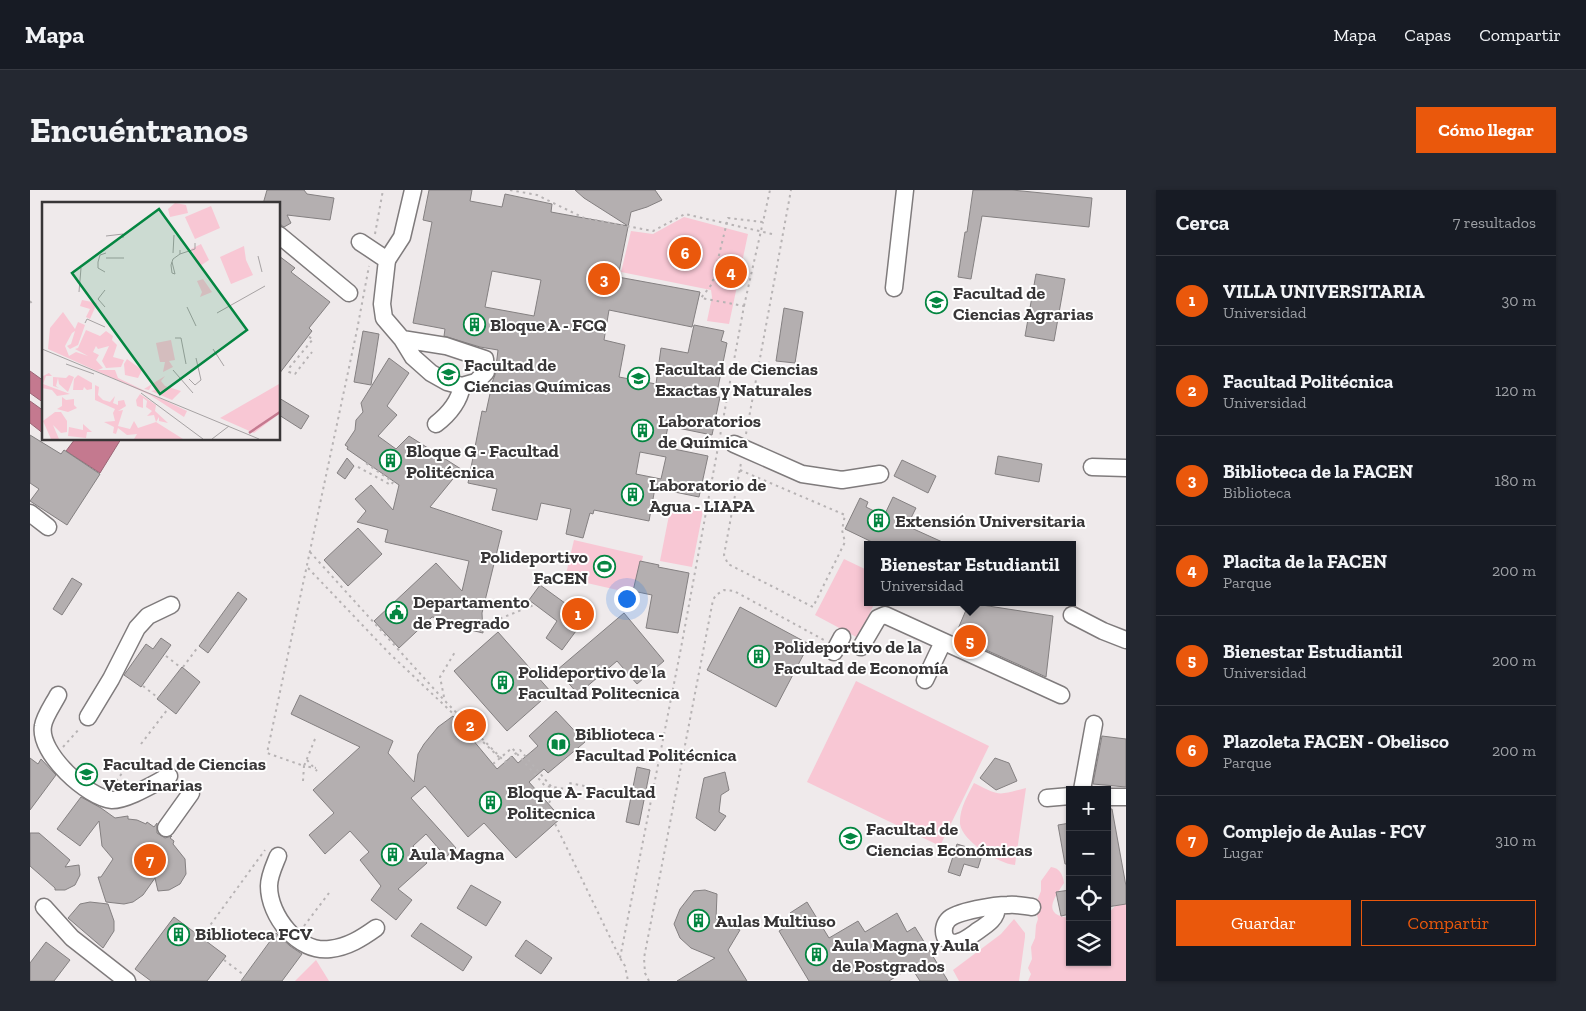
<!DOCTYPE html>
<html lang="es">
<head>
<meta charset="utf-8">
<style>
  body { margin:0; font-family:"Zilla Slab",serif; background:#242831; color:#f1f3f6 }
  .controls { position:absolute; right:15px; bottom:15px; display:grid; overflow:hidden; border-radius:0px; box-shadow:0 1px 4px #0004 }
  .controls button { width:45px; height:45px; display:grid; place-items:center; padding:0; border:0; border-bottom:1px solid #363941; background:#171b24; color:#f1f3f6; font:25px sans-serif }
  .you { position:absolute; left:596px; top:408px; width:18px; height:18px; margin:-12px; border:4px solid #fff; border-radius:50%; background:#1a73e8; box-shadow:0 0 0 8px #1a73e833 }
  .badge { display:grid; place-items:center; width:32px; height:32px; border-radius:50%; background:#ea580c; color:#fff; font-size:16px; font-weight:700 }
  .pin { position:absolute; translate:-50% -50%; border:2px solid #fff; box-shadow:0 1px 5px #0006 }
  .popup { position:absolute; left:834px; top:351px; width:212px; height:65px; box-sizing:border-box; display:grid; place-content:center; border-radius:0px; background:#171b24; filter:drop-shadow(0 1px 4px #0005); font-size:16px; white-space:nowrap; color:#9ea1a6 }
  .popup b { font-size:19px; color:#f1f3f6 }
  .popup::after { content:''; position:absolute; left:50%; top:100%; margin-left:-10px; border:10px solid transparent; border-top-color:#171b24 }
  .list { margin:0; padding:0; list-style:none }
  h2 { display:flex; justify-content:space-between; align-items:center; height:65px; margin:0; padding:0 20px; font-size:21px }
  h2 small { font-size:16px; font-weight:400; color:#9ea1a6 }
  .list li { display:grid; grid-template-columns:32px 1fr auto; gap:15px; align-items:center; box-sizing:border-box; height:90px; padding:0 20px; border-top:1px solid #363941 }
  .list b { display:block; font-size:19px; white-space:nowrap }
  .list p { margin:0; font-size:16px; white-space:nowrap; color:#9ea1a6 }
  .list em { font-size:16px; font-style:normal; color:#9ea1a6 }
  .actions { display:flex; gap:10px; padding:15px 20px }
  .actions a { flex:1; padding:11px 0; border:1px solid #ea580c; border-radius:0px; text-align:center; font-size:18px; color:#ea580c }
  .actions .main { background:#ea580c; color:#fff }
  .icon { flex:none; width:28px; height:28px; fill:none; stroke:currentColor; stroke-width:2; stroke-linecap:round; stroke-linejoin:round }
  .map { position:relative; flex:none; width:1096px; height:791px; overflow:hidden; border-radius:0px }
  header { display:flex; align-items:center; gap:30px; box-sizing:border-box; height:70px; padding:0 25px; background:#171b24; border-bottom:1px solid #363941 }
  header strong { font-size:24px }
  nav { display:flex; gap:28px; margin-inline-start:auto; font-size:18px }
  .intro { display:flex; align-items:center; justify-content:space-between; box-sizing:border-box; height:120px; padding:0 30px }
  h1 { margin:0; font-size:35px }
  .button { padding:12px 22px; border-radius:0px; background:#ea580c; color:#fff; font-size:18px; font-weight:700 }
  main { display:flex; gap:30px; padding:0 30px }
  aside { flex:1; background:#171b24; border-radius:0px; box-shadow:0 1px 4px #0004 }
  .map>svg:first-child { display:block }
  .green { fill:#f8c7d4 }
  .water { fill:#c4798f; stroke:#9a6575 }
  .building { fill:#b4afb0; stroke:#848081; fill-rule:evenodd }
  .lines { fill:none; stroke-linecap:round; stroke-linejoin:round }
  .minor-casing { stroke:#7f7b7c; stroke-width:19 }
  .path { stroke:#b7b3b4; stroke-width:2; stroke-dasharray:2.5 4; stroke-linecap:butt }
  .minor { stroke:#fff; stroke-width:16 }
  .labels { text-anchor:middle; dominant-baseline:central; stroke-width:4; stroke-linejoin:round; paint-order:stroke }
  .poi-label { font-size:18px; font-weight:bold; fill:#383637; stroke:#fff; text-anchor:start }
  .inset-river { fill:none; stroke:#c4798f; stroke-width:2.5 }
  .inset-road { fill:none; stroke:#a6a2a3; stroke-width:1 }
  .view { fill:#048641; fill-opacity:0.15; stroke:#048641; stroke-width:2.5 }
  .inset-edge { fill:none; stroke:#383637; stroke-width:2.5 }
</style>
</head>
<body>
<header>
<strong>Mapa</strong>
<nav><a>Mapa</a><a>Capas</a><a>Compartir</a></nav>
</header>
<div class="intro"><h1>Encuéntranos</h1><a class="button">Cómo llegar</a></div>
<main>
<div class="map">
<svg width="1096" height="791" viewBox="0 0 1096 791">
  <rect width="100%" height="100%" fill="#efeaeb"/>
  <g class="green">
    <path d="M654,27L718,44L699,134L677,131L682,107L681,100L591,82L601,41L623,44Z"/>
    <path d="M641,315L673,321L662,377L630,371Z"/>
    <path d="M544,350L613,366L605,404L535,388Z"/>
    <path d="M814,369L837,380L838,412H845L828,448L785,425Z"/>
    <path d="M826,491L959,556L910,656L777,592Z"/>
    <path d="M944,593C971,607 968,605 996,598L985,675C969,674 932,651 930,634C929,619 938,605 944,593Z"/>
    <path d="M1021,677C1030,678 1033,685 1034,693C1024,708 1011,725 1040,728V772H1077V725L1086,715L1096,712V791H998L1001,784L998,778L1002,769L1001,757L1005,748L1006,735L1008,729L1005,716L1011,701V691Z"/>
    <path d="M984,729L995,743V747L989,791H929L923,780L971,744Z"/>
    <path d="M286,770L299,791H265Z"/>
  </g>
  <g class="water">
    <path d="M0,181L14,191V213L0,203Z"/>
    <path d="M0,211L14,221V244L0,233Z"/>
    <path d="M45,249H91L70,283L36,261Z"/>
  </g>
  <g class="building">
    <path d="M237,0H274L277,4L304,8L300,30L257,25L261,33L254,37L251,35L249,32V14H233Z"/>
    <path d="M399,0H442L440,11L472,17L475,4L522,14L521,22L598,36L554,8L545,0H625L632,10L617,17L601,22L588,87L670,102L662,137L579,120L574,150L595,155L589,187L626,194L631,158L658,163L664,135L694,141L691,151L697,153L686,207H690L682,245L638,236L634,257L678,266L669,307L625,298L619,331L564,320L563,324L560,323L553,348L536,344L541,319L511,313L507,330L462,320L467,299L438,293L452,221L456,222L463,190L465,185L468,160L450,157L414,146L415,139L383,133L402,32L393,30ZM462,81L511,90L504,126L455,117ZM610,262L636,267L631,289L606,284Z"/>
    <path d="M943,0H982L1062,8L1059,37L952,26L941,89L928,87L935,42H937Z"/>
    <path d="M249,66L265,78L261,82L300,112L279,138L282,141L249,184Z"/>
    <path d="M1006,84L1035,89L1024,151L995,146Z"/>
    <path d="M754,118L773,122L765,173L746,171Z"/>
    <path d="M333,141L349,144L341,195L324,192Z"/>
    <path d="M359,168L379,183L357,216L367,225L348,246L366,259L379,246L431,279L400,317L472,341L452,423L453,443L436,439L430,436L428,431L402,427L369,458L344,431L406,373L432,401L439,371L355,352L358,340L327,332L336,321L325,309L341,295L363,320L369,295L317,259L318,257L315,255L325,240L326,230L333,222L331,213Z"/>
    <path d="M249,208L279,226L271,239L249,225Z"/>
    <path d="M0,245L31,264L34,260L70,284L37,335L0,311L9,299L0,293Z"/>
    <path d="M968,266L1012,274L1009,292L965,284Z"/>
    <path d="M317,268L324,276L315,289L307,283Z"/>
    <path d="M872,270L906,286L898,303L864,286Z"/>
    <path d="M863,307L886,318L877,336L919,355H841L842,352L815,339L830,308L838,312L836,317L854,326Z"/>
    <path d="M328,338L352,364L318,396L294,370Z"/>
    <path d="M610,371L629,375L628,377L659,383L648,443L616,438L622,405L603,401Z"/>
    <path d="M42,388L52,394L32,425L23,419Z"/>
    <path d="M510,395L539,416L540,414L557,426L532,460L516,448L527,431L499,410Z"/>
    <path d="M208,402L217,409L178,463L169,456Z"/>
    <path d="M939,413L1023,426L1016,487L925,446Z"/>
    <path d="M710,417L779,454L746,517L677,480Z"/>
    <path d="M594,423L634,471L607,494L587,471L548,504L527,480Z"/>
    <path d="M468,442L521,502L477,541L424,481Z"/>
    <path d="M131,448L141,455L111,497L94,485L116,454L123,459Z"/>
    <path d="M152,477L170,492L146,524L127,509Z"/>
    <path d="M270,505L363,551L358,563L384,592L388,564L394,554L408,537L423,526L467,579L482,566L488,573L508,556L499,546L526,521L555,552L518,583L514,579L499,592L531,628L486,668L454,633L438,647L395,596L381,608L426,658L416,667L396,644L383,656L397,673L368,699L382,710L366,730L341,710L351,696L330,670L339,662L320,641L295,664L279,645L304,623L283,600L330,557L261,524Z"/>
    <path d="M1072,546L1096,549V597L1063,594Z"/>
    <path d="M0,568L8,574L11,569L26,585L0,620Z"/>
    <path d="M965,568L979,573L987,591L966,600L950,588Z"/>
    <path d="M607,577L620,580L609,635L596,632Z"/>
    <path d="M695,582L699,600L691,605L689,622L696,626L685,641L666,628L674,588Z"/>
    <path d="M51,607L71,618L85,628L98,626V629L107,630L116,634L117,632L124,637L127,633V643L135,648L142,646L140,648L144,651L143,654L155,669L156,684L150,694L139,700L128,701L125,688L113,705L103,712L94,714L76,712L68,687H71L83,669L72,656L69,631L50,656L27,639Z"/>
    <path d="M1077,619H1082L1096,696V714L1077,717Z"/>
    <path d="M1040,633V674H1035L1028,635Z"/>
    <path d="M0,643H9L40,670L35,677L49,675L50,685L45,695L35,700H25V698L0,676Z"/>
    <path d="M927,654L953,662L948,678L934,674L930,686L918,682Z"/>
    <path d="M441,695L471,712L456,736L427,718Z"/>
    <path d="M675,700L687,704L686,729L710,740L698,760L717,791H647L685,768L661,758L650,748L644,734L650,719L664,701Z"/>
    <path d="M1040,700V724L1031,726L1026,702Z"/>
    <path d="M60,712L78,714L84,731V741L73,758L38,728L50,714Z"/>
    <path d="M777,712L799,748L828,731L835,742L867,723L877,742L885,737L918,791H890L881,777L859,791H779L749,741L765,732L760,723Z"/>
    <path d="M144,727L196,766L177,791H121L105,779Z"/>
    <path d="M391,733L442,767L433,781L381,746Z"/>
    <path d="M246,743L260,756L272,764L252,791H211Z"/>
    <path d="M496,750L522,768L511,784L485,766Z"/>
    <path d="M16,752L40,770L24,791H0V773Z"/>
  </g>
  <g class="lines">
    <defs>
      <g id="minor">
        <path d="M249,45L319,103"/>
        <path d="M330,52L357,70L352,114L354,128L372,149L383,167L401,183L417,192L432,196L446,192L456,182L455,169L416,156L372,149"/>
        <path d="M357,70L372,47L383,0"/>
        <path d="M864,98L875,0"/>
        <path d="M406,234C419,224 429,212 432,196"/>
        <path d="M704,254L772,284L812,290L850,284"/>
        <path d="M1062,277L1096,278"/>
        <path d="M0,323L18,337"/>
        <path d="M1042,425L1073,441L1096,450"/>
        <path d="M831,457L848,428L855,425L1031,505"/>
        <path d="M804,462L812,447"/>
        <path d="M895,490L913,452"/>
        <path d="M28,505C24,513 14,527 13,536C8,563 58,608 82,610C98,610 125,593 139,586"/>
        <path d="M58,527L81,489L107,438L118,426L141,415"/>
        <path d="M1052,600L1064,534"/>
        <path d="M1077,607H1096"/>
        <path d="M1017,608L1040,606"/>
        <path d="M136,638L161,603"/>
        <path d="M248,666C244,676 239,686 239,696C239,726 268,763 300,759C318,757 332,748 346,738"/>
        <path d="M14,717L42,748L97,791"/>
        <path d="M967,717C967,728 958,734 949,740C943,744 936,750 929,752C914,757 910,739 918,730C926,721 966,715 978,715C986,714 994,716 1002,717"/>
      </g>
    </defs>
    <use href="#minor" class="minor-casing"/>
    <g class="path">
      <path d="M480,0L507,5L554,28L623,41L655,24L742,44"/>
      <path d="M345,44L353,0"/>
      <path d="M0,111L3,115"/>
      <path d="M714,116L733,32"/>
      <path d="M279,147L283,149L260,177L259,182L265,184L282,162"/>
      <path d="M716,244L761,0"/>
      <path d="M328,277L361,295L363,292L333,271"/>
      <path d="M710,280L815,325L812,340L815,352L783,417L698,374L694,365L711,273"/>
      <path d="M280,362L414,510L475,572L490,560L525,601L517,617L590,768L595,776L598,791"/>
      <path d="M278,378L359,463L470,568"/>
      <path d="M464,431L504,415"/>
      <path d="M136,466L150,477"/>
      <path d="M153,477L168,457"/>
      <path d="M113,496L127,507"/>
      <path d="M414,507L410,487L425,462"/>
      <path d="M285,549L274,576L237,563L327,140L339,76"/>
      <path d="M111,554L137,520"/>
      <path d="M33,557L50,538"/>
      <path d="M277,570L287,581"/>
      <path d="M463,574L482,558L515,596L537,599L539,593L615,608"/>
      <path d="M273,591L274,576L286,578"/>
      <path d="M82,596L100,573"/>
      <path d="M274,736L299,703"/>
      <path d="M173,745L235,660"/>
      <path d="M590,768L651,458L714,116L671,108L682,94L698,28L733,32L740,0"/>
      <path d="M194,770L214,785"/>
      <path d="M619,791L615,783L614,768L683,410L686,405L694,400L704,401L794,450"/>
    </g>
    <use href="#minor" class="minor"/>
  </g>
  <defs>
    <symbol id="university-ring" viewBox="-11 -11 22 22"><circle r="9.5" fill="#fff" stroke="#048641" stroke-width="1.5"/><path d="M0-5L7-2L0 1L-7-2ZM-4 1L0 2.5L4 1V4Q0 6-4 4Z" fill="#048641"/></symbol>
    <symbol id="building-ring" viewBox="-11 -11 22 22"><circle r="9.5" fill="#fff" stroke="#048641" stroke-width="1.5"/><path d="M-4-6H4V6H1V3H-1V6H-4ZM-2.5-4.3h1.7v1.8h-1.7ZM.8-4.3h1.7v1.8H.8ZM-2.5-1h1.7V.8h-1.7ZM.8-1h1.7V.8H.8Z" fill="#048641"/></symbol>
    <symbol id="stadium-ring" viewBox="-11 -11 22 22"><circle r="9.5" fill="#fff" stroke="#048641" stroke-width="1.5"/><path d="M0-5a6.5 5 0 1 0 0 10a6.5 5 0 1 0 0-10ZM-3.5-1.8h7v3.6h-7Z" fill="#048641"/></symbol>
    <symbol id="civic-ring" viewBox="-11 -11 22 22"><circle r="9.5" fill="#fff" stroke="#048641" stroke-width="1.5"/><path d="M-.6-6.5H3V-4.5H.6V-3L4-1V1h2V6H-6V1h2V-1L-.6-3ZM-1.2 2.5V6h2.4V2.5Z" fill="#048641"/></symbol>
    <symbol id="library-ring" viewBox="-11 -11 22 22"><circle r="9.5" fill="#fff" stroke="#048641" stroke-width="1.5"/><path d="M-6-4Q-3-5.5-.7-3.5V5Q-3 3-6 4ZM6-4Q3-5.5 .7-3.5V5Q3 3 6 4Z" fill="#048641"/></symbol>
  </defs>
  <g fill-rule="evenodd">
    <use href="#university-ring" x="894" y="100" width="25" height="25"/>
    <use href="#building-ring" x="432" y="122" width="25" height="25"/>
    <use href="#university-ring" x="406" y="172" width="25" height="25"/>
    <use href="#university-ring" x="596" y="176" width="25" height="25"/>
    <use href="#building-ring" x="600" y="228" width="25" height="25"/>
    <use href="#building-ring" x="348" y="258" width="25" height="25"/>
    <use href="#building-ring" x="590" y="292" width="25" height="25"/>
    <use href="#building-ring" x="836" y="318" width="25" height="25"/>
    <use href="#stadium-ring" x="562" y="364" width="25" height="25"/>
    <use href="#civic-ring" x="354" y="410" width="25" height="25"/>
    <use href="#building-ring" x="716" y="454" width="25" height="25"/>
    <use href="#building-ring" x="460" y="480" width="25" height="25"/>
    <use href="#library-ring" x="516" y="542" width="25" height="25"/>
    <use href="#university-ring" x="44" y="572" width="25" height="25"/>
    <use href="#building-ring" x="448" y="600" width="25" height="25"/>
    <use href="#university-ring" x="808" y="636" width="25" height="25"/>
    <use href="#building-ring" x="350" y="652" width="25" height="25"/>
    <use href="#building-ring" x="656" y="718" width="25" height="25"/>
    <use href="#building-ring" x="136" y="732" width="25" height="25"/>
    <use href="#building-ring" x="774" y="752" width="25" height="25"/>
  </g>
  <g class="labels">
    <g class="poi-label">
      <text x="923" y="103">Facultad de<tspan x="923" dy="21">Ciencias Agrarias</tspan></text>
      <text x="460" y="135">Bloque A - FCQ</text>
      <text x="434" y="175">Facultad de<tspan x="434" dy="21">Ciencias Químicas</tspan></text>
      <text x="625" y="179">Facultad de Ciencias<tspan x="625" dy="21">Exactas y Naturales</tspan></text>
      <text x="628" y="231">Laboratorios<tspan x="628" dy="21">de Química</tspan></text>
      <text x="376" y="261">Bloque G - Facultad<tspan x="376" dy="21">Politécnica</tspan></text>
      <text x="619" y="295">Laboratorio de<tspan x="619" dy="21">Agua - LIAPA</tspan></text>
      <text x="865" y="331">Extensión Universitaria</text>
      <text x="558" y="367" text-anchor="end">Polideportivo<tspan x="558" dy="21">FaCEN</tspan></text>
      <text x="383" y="412">Departamento<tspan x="383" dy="21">de Pregrado</tspan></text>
      <text x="744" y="457">Polideportivo de la<tspan x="744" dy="21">Facultad de Economía</tspan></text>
      <text x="488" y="482">Polideportivo de la<tspan x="488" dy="21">Facultad Politecnica</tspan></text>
      <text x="545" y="544">Biblioteca -<tspan x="545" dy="21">Facultad Politécnica</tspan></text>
      <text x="73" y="574">Facultad de Ciencias<tspan x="73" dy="21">Veterinarias</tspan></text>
      <text x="477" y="602">Bloque A- Facultad<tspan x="477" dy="21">Politecnica</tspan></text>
      <text x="836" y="639">Facultad de<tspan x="836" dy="21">Ciencias Económicas</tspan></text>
      <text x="379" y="664">Aula Magna</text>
      <text x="685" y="731">Aulas Multiuso</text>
      <text x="165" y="744">Biblioteca FCV</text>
      <text x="802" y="755">Aula Magna y Aula<tspan x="802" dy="21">de Postgrados</tspan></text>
    </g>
  </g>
  <g transform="translate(12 12)">
    <rect width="238" height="238" fill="#efeaeb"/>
    <path d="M133,1L144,3L146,11L128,15L126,7ZM169,4L178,26L153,37L143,15ZM159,42L167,58L158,64L149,47ZM202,44L204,58L211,73L189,82L178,55ZM161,77L170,90L158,95L160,90L155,79ZM40,98L55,101L48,117L44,115L48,107L38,104ZM21,110L33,127L36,120L43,123L36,143L28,147L25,144L29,142L33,129L30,131L23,144L27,154L34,150L46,154L33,147L36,146L44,128L58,134L64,129L71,134L70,138L75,143L71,155L82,158L79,165L64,166L60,159L67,144L56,147L54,144L51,150L57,153L54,158L61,166L56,168H73L76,176L145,209L142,215L108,193L6,147L8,126ZM129,138L133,158L127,159L131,165L121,170L123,160H118L114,141ZM85,157L100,168L96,176L83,173L82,162ZM7,171L10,174H4L1,182L28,192L15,194L10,188L0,186L1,174ZM27,173L32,175L26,190L17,182L16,176L14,184L17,186L11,184V175L24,176ZM36,173L50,181V187L45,188L42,185L41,188H31L32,177ZM123,174L119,179L123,184L139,189L130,198L109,189L113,188L110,182L107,188L102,187ZM237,182V212L212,231L178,216ZM53,183L57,185L56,193L61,198L68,200L73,194L71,201L76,203V199L82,198L84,204L76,209L81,208L76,224L88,227L92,219L96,226L114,220L112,213L105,214L110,209L104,205L105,199L101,196V206L95,204L94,198L98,192L114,203L113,209L126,221L117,219V215L114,220L141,237H92L95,232L85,233L76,226L74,232L71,231L72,225L62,220L73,219L71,211L73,207L53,198ZM20,195L24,198L32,197V203L35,206L26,210L15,207L20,204ZM13,210H19L25,219V230L19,231L11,223L17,237H9L1,219ZM41,222L50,230H45L44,236L26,234L27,225L41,228Z" fill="#f8c7d4"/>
    <path class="inset-river" d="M207,231L238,210"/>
    <path class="inset-road" d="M64,34L81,32V36M131,51L132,33M138,52L153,47V41M216,54L220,70M64,56H82M130,60L133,72L130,71L129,63L131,57L138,52V48M63,70L56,66V60L58,53L64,51M37,90L39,66M63,105L56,97L63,88M145,105L154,124M175,111L223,84M43,121L45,117L63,125M133,136H139L144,162M0,147L217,237M171,147L182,164M24,162L52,172M131,168L151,191M147,177L153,183L159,178L154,156M99,191L161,237M170,237L187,224"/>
    <path class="view" d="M117,7L205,128L118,192L30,71Z"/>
    <rect width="238" height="238" class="inset-edge"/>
  </g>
</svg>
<div class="controls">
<button>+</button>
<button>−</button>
<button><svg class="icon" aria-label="locate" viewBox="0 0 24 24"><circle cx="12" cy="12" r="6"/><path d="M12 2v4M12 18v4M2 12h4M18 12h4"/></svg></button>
<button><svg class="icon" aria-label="layers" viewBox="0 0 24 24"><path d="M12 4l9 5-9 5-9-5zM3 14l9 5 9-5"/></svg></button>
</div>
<div class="you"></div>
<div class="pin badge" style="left:548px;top:424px">1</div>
<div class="pin badge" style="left:440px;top:535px">2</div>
<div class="pin badge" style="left:574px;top:89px">3</div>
<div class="pin badge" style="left:701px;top:82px">4</div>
<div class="pin badge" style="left:940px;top:451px">5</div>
<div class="popup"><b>Bienestar Estudiantil</b>Universidad</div>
<div class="pin badge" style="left:655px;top:63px">6</div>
<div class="pin badge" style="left:120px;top:670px">7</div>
</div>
<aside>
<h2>Cerca<small>7 resultados</small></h2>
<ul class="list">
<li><span class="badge">1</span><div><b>VILLA UNIVERSITARIA</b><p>Universidad</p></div><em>30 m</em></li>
<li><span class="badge">2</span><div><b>Facultad Politécnica</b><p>Universidad</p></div><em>120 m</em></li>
<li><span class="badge">3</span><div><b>Biblioteca de la FACEN</b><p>Biblioteca</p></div><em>180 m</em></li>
<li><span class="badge">4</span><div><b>Placita de la FACEN</b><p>Parque</p></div><em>200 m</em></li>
<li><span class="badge">5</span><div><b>Bienestar Estudiantil</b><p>Universidad</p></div><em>200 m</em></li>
<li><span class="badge">6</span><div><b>Plazoleta FACEN - Obelisco</b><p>Parque</p></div><em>200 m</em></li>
<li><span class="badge">7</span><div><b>Complejo de Aulas - FCV</b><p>Lugar</p></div><em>310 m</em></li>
</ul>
<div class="actions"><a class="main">Guardar</a><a>Compartir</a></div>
</aside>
</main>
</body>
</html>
